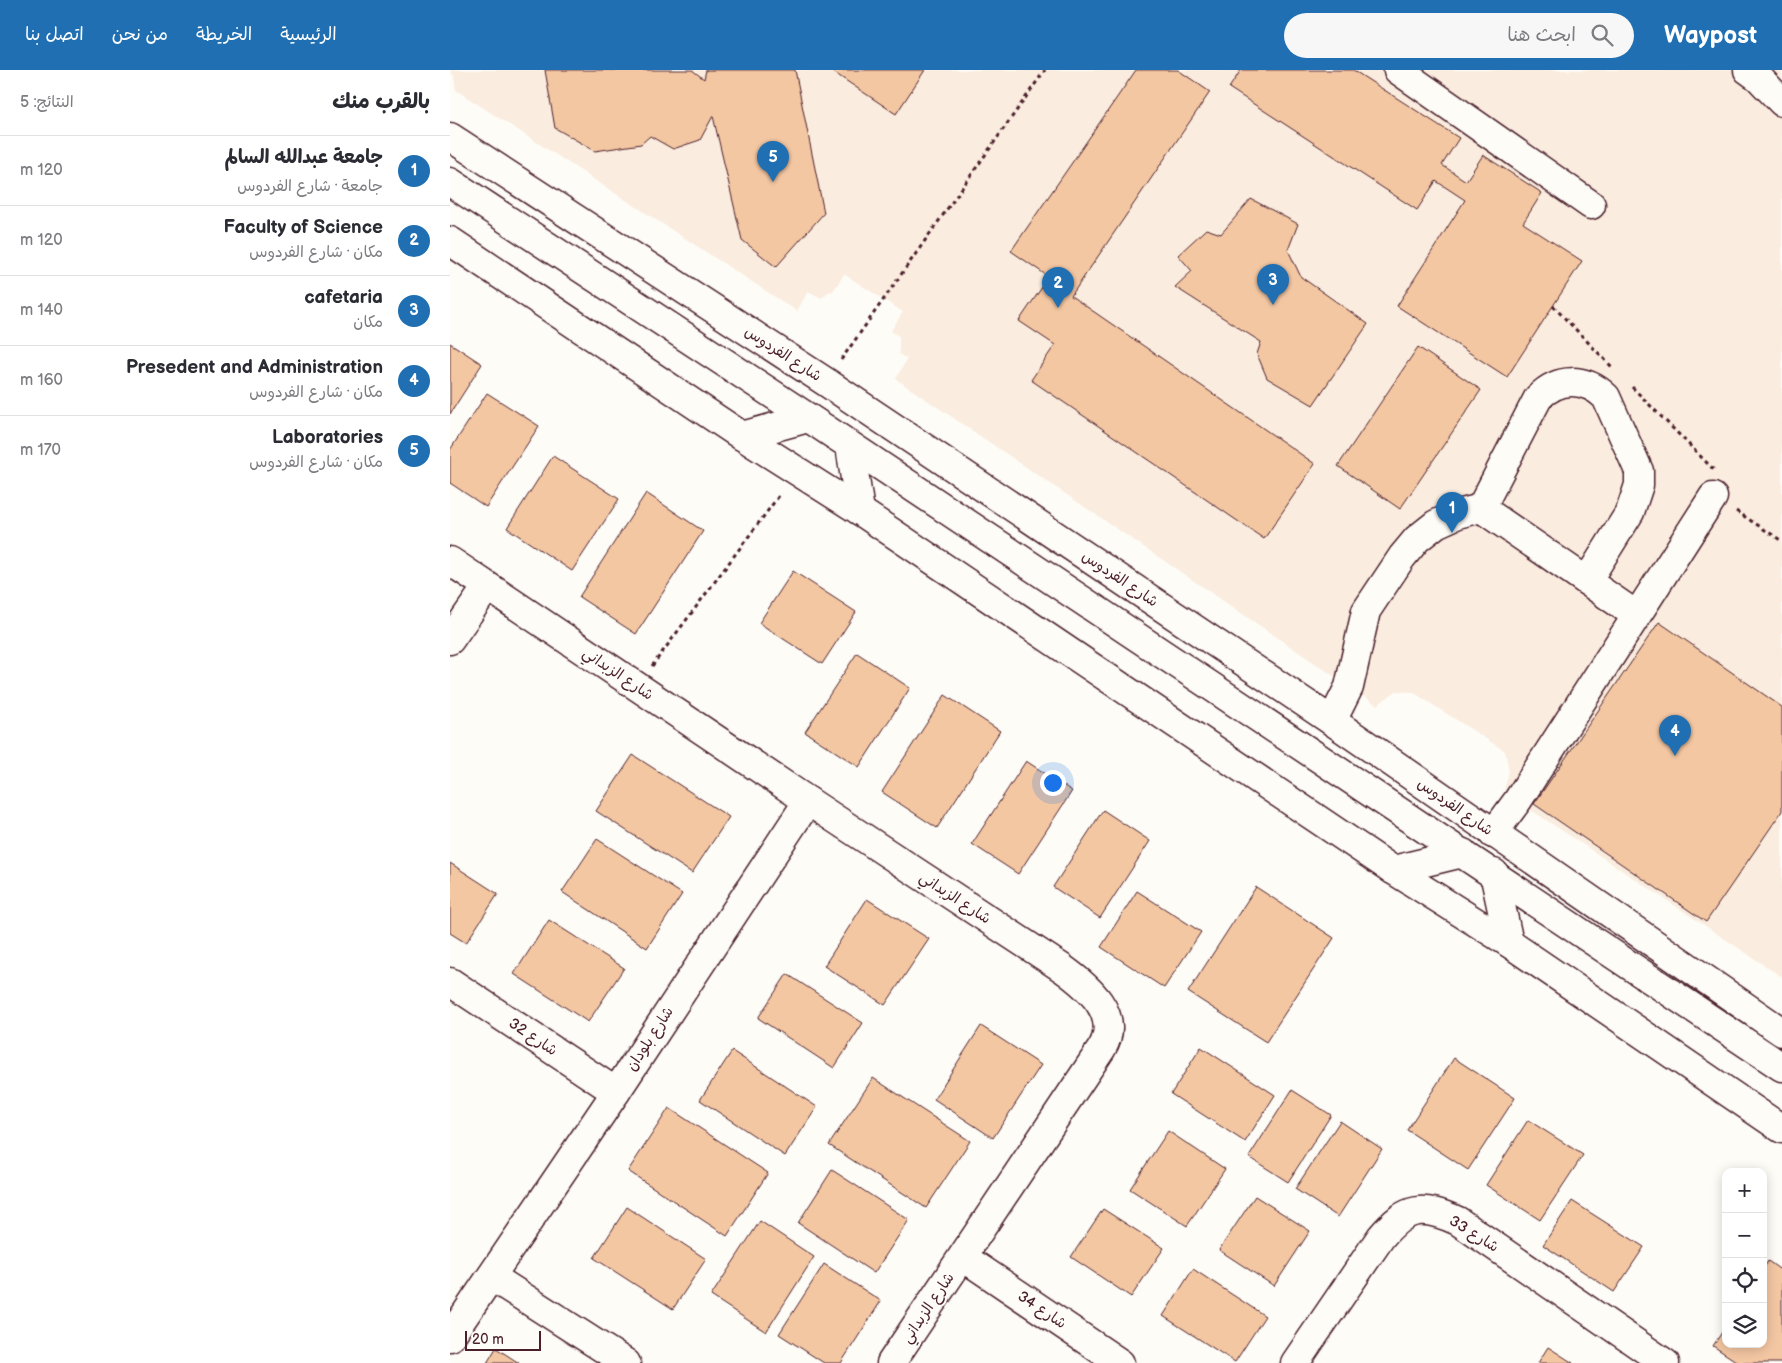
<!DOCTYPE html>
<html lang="ar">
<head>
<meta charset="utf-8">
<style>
  body { margin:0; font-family:"Balsamiq Sans","Playpen Sans Arabic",sans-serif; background:#f7f7f7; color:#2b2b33; direction:rtl }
  .controls { position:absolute; right:15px; bottom:15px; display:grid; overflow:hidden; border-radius:10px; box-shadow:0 2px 12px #0003 }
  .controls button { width:45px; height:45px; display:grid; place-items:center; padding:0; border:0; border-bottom:1px solid #e1e1e2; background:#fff; color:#2b2b33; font:25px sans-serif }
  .scale { position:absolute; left:15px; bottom:12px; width:76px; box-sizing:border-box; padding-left:5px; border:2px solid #4a1f2b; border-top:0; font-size:14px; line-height:18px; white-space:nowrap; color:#4a1f2b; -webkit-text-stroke:4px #fdfcf7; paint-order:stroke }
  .you { position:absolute; left:602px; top:712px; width:18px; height:18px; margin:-12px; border:4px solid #fff; border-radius:50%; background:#1a73e8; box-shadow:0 0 0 8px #1a73e833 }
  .badge { display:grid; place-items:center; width:32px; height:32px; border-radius:50%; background:#1f6fb2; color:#fff; font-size:16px; font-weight:700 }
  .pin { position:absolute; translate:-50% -41px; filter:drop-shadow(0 1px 2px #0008) }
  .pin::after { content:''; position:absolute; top:26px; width:18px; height:15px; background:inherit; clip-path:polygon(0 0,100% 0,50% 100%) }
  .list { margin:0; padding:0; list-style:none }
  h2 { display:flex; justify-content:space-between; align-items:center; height:65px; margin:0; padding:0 20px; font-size:21px }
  h2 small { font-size:16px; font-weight:400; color:#7c7c81 }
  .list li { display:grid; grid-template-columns:32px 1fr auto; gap:15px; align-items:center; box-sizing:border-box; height:70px; padding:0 20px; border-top:1px solid #e1e1e2 }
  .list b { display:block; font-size:19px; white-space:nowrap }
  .list p { margin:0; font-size:16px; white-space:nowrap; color:#7c7c81 }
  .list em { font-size:16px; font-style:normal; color:#7c7c81 }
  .icon { flex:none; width:28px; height:28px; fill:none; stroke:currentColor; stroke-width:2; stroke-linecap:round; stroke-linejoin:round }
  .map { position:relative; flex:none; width:1332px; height:1293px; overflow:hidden; direction:ltr }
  header { display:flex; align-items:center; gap:30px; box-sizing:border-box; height:70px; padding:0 25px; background:#1f6fb2; color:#fff }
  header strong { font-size:24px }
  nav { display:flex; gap:28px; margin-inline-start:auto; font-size:18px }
  .search { width:350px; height:45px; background:#f7f7f7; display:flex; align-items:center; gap:12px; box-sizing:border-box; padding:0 18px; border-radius:28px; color:#7c7c81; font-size:19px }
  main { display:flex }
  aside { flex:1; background:#fff }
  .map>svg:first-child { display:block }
  .built { fill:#faecde }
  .building { fill:#f4c7a3; stroke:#4a1f2b }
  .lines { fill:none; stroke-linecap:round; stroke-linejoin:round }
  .minor-casing { stroke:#4a1f2b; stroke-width:31 }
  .path { stroke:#4a1f2b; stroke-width:3; stroke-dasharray:4 4; stroke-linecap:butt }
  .minor { stroke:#fdfcf7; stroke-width:28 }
  .labels { text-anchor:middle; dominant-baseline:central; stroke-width:4; stroke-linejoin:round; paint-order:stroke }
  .street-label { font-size:15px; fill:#4a1f2b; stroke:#fdfcf7 }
</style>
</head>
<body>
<header>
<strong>Waypost</strong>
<div class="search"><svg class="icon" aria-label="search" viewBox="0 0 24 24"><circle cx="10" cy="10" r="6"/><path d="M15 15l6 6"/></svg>ابحث هنا</div>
<nav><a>الرئيسية</a><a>الخريطة</a><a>من نحن</a><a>اتصل بنا</a></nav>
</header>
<main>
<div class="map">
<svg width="1332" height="1293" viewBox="0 0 1332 1293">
  <rect width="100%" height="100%" fill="#fdfcf7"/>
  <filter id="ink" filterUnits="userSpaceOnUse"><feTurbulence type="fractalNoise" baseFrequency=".02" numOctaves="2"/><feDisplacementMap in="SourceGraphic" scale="10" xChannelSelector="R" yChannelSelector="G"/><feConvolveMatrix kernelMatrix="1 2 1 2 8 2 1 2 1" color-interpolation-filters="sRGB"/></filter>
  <g filter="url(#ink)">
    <path class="built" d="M0,0H1332V907L1054,722L1059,700L1055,681L963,622L946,621L927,635L446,309L457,289L449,284V266L441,261L453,242L394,204L383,221L378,222L372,228L358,221L347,241L6,20L4,6Z"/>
    <g class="building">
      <path d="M95,0H242L254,9L256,0H345L374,143L326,197L292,170L263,46L250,70L223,79L200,66L191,74L145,81L105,58Z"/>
      <path d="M380,0H475L446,44Z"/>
      <path d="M686,0H728L760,22L621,226L865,394L814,469L581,310L605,275L569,251L599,207L561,181Z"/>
      <path d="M791,0H903L1009,68L992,95L1016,111L1033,85L1092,123L1073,153L1132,191L1057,307L947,236L1015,130L986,111L967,140L779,18Z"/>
      <path d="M801,129L848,154L838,180L851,207L918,254L863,335L817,308L807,284L811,272L725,217L742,201L728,185L756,159L771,164Z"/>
      <path d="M0,273L32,294L0,344Z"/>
      <path d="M968,277L1031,320L950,439L888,396Z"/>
      <path d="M37,323L89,356L36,437L0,413V380Z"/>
      <path d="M103,386L169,429L122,501L57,458Z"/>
      <path d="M196,423L253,461L186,564L129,527Z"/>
      <path d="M343,501L406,542L372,594L309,553Z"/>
      <path d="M1209,552L1332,637V741L1256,852L1084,734Z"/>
      <path d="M407,583L460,618L409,697L355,662Z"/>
      <path d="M495,625L550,661L487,758L432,722Z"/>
      <path d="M183,685L279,747L242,803L146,741Z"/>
      <path d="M576,691L622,721L568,804L522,774Z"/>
      <path d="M653,740L700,771L650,848L603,817Z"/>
      <path d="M147,769L232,824L197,878L112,822Z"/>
      <path d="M0,793L48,824L16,873L0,863Z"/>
      <path d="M806,817L884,868L816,972L738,922Z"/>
      <path d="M687,821L751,862L714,918L651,877Z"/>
      <path d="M417,829L479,869L435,935L374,896Z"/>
      <path d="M99,850L174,898L138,952L64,904Z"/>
      <path d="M337,904L413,953L384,998L308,948Z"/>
      <path d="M531,956L591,995L543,1068L484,1029Z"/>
      <path d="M751,977L825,1025L795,1072L721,1024Z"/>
      <path d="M282,981L367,1037L335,1086L250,1030Z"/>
      <path d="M1004,988L1065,1028L1018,1100L957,1060Z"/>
      <path d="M423,1008L520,1071L476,1138L379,1075Z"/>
      <path d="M842,1020L881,1045L838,1112L799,1087Z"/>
      <path d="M219,1038L318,1103L277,1166L178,1101Z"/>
      <path d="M1078,1050L1133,1085L1090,1150L1036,1115Z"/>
      <path d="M890,1051L932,1079L888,1147L845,1119Z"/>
      <path d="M718,1061L775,1099L737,1156L680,1119Z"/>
      <path d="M382,1100L459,1150L424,1203L348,1153Z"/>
      <path d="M805,1126L860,1161L824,1216L769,1180Z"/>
      <path d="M1122,1131L1194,1177L1164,1222L1093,1175Z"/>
      <path d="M177,1137L256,1189L223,1239L144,1188Z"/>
      <path d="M653,1139L714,1178L681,1227L621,1187Z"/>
      <path d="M310,1151L364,1187L316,1262L261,1226Z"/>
      <path d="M1318,1191L1332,1201V1293H1289L1263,1276L1276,1256V1274H1313V1199Z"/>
      <path d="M374,1194L431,1231L391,1293H374L329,1264Z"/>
      <path d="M743,1199L815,1246L785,1292L713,1246Z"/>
      <path d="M1098,1277L1123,1293H1088Z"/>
      <path d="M46,1278L69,1293H37Z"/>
    </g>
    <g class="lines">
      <defs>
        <g id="minor">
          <path d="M948,0L1141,135"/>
          <path d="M1298,0L1309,8L1332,32"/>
          <path d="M0,67L376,312L882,651L1332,962"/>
          <path d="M0,112L377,360L1332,997"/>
          <path d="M0,171L292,366L410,441L943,800L1059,873L1332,1059"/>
          <path d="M292,366L358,348"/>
          <path d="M400,376L410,441"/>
          <path d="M1031,438L1088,328C1108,307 1135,307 1156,327L1189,401V415L1180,442L1137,511"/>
          <path d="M0,491L358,731L612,898C637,916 672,944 652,978L441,1293"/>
          <path d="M0,570L37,517"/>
          <path d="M882,651L899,617L916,541L952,487L967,469L986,454L1008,444L1031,438L1186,545"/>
          <path d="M1043,764L1068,730L1263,427"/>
          <path d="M943,800L1013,783"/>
          <path d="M1044,803L1059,873"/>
          <path d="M0,912L166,1022"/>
          <path d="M513,1187L670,1293"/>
          <path d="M42,1207L176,1293"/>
          <path d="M0,1267L166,1022L358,731"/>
          <path d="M845,1293L931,1167C957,1136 972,1135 1008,1151L1215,1293"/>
        </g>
      </defs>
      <use href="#minor" class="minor-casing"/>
      <g class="path">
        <path d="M1103,236L1162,297"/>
        <path d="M391,290L595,0"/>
        <path d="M1182,317L1264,400"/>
        <path d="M1286,441L1332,471"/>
        <path d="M202,596L331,423"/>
      </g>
      <use href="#minor" class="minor"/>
    </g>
  </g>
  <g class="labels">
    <g class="street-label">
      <text transform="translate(333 284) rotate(33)">شارع الفردوس</text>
      <text transform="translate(670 509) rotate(34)">شارع الفردوس</text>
      <text transform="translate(168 604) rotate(34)">شارع الزبداني</text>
      <text transform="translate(1005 737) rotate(35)">شارع الفردوس</text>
      <text transform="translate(505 828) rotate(33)">شارع الزبداني</text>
      <text transform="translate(83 967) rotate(34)">شارع 32</text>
      <text transform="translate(200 969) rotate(-57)">شارع بلودان</text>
      <text transform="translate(1024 1164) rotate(32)">شارع 33</text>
      <text transform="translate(478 1238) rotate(-56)">شارع الزبداني</text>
      <text transform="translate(592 1240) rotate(34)">شارع 34</text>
    </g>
  </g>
</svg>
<div class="controls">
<button>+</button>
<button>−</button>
<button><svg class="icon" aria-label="locate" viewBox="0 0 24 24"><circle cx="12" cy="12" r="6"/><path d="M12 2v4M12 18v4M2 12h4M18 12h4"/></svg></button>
<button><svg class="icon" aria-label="layers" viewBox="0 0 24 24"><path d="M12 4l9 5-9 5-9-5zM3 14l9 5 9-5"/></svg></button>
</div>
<div class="scale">20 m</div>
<div class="you"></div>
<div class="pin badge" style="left:1002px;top:463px">1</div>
<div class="pin badge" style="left:608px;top:238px">2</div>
<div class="pin badge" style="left:823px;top:235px">3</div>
<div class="pin badge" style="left:1225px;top:686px">4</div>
<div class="pin badge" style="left:323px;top:112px">5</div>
</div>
<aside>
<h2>بالقرب منك<small>النتائج: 5</small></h2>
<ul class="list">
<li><span class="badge">1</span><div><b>جامعة عبدالله السالم</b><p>جامعة · شارع الفردوس</p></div><em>120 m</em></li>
<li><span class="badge">2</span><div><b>Faculty of Science</b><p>مكان · شارع الفردوس</p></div><em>120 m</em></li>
<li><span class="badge">3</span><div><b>cafetaria</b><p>مكان</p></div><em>140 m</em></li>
<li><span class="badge">4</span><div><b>Presedent and Administration</b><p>مكان · شارع الفردوس</p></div><em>160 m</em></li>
<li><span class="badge">5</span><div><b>Laboratories</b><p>مكان · شارع الفردوس</p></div><em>170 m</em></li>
</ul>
</aside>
</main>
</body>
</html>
